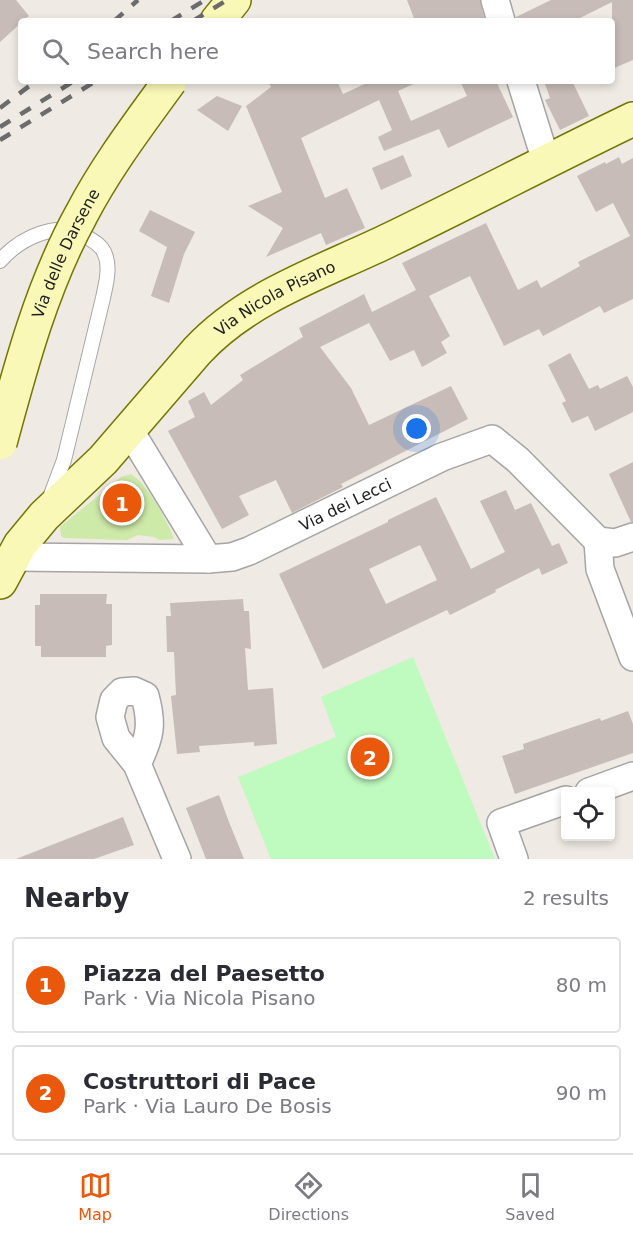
<!DOCTYPE html>
<html lang="en">
<head>
<meta charset="utf-8">
<style>
  body { margin:0; font-family:"DejaVu Sans",sans-serif; background:#f7f7f7; color:#2b2b33 }
  .controls { position:absolute; right:18px; bottom:18px; display:grid; overflow:hidden; border-radius:6px; box-shadow:0 3px 9px #0003 }
  .controls button { width:54px; height:54px; display:grid; place-items:center; padding:0; border:0; border-bottom:2px solid #e1e1e2; background:#fff; color:#2b2b33; font:30px sans-serif }
  .you { position:absolute; left:417px; top:429px; width:21px; height:21px; margin:-15px; border:4px solid #fff; border-radius:50%; background:#1a73e8; box-shadow:0 0 0 9px #1a73e833 }
  .badge { display:grid; place-items:center; width:39px; height:39px; border-radius:50%; background:#ea580c; color:#fff; font-size:20px; font-weight:700 }
  .pin { position:absolute; translate:-50% -50%; border:3px solid #fff; box-shadow:0 2px 6px #0006 }
  .list { margin:0; padding:0; list-style:none }
  h2 { display:flex; justify-content:space-between; align-items:center; height:78px; margin:0; padding:0 24px; font-size:26px }
  h2 small { font-size:20px; font-weight:400; color:#7c7c81 }
  .list li { display:grid; grid-template-columns:39px 1fr auto; gap:18px; align-items:center; box-sizing:border-box; height:96px; margin:0 12px 12px; padding:0 12px; border:2px solid #e1e1e2; border-radius:6px }
  .list b { display:block; font-size:22px; white-space:nowrap }
  .list p { margin:0; font-size:20px; white-space:nowrap; color:#7c7c81 }
  .list em { font-size:20px; font-style:normal; color:#7c7c81 }
  .icon { flex:none; width:33px; height:33px; fill:none; stroke:currentColor; stroke-width:2; stroke-linecap:round; stroke-linejoin:round }
  .map { position:relative; flex:none; width:633px; height:859px; overflow:hidden }
  .search { position:absolute; background:#fff; box-shadow:0 3px 9px #0003; left:18px; right:18px; top:18px; height:66px; display:flex; align-items:center; gap:15px; box-sizing:border-box; padding:0 21px; border-radius:6px; color:#7c7c81; font-size:22px }
  .sheet { height:294px; background:#fff }
  nav { display:flex; justify-content:space-around; align-items:center; box-sizing:border-box; height:84px; border-top:2px solid #e1e1e2; background:#fff; font-size:16px; color:#7c7c81 }
  nav a { display:grid; justify-items:center; gap:3px }
  nav .on { color:#ea580c }
  .map>svg:first-child { display:block }
  .grass { fill:#ceeaa8 }
  .park { fill:#bffabf }
  .building { fill:#c7bcb7; fill-rule:evenodd }
  .lines { fill:none; stroke-linecap:round; stroke-linejoin:round }
  .lane-casing { stroke:#a5a5a5; stroke-width:16 }
  .street-casing { stroke:#a5a5a5; stroke-width:30 }
  .secondary-casing { stroke:#737603; stroke-width:36 }
  .lane { stroke:#fff; stroke-width:14 }
  .street { stroke:#fff; stroke-width:27 }
  .secondary { stroke:#faf8b6; stroke-width:33 }
  .rail { stroke:#6c6c6c; stroke-width:4.5; stroke-dasharray:12 12; stroke-linecap:butt }
  .secondary-bridge-casing { stroke:#737603; stroke-width:36; stroke-linecap:butt }
  .secondary-bridge { stroke:#faf8b6; stroke-width:33 }
  .labels { text-anchor:middle; dominant-baseline:central; stroke-width:4.5; stroke-linejoin:round; paint-order:stroke }
  .street-label { font-size:16px; fill:#1e1e1e; stroke:#fff }
</style>
</head>
<body>
<div class="map">
<svg width="633" height="859" viewBox="0 0 633 859">
  <rect width="100%" height="100%" fill="#efeae3"/>
  <path class="grass" d="M131,474C147,483 168,522 174,539L159,540L154,537L138,535L127,540L64,538L61,536L60,527L121,477Z"/>
  <path class="park" d="M413,657L495,859H271L238,777L336,737L321,697Z"/>
  <g class="building">
    <path d="M0,0H16L29,16L21,21V23L0,42Z"/>
    <path d="M407,0H480L485,21H415Z"/>
    <path d="M551,0H633V60L612,69V2L574,21H516V17Z"/>
    <path d="M268,81H337L343,94L371,81H420L398,91L411,121L467,96L460,81H496L513,117L448,148L439,129L384,151L378,137L392,130L379,100L301,138L325,198L347,188L365,228L326,245L321,233L266,257L283,228L248,206L282,192L246,106L271,87Z"/>
    <path d="M544,81H572L589,116L560,130L545,100L550,98Z"/>
    <path d="M217,96L242,106L228,131L197,110Z"/>
    <path d="M403,155L412,176L381,190L372,168Z"/>
    <path d="M619,157L622,164L633,158V299L604,313L600,306L543,336L539,329L504,346L470,276L429,296L450,336L441,342L447,353L422,367L414,350L390,361L369,323L320,347L351,388L369,425L451,386L468,419L341,484L343,487L292,513L276,480L239,496L249,515L222,529L168,431L195,417L188,401L204,392L211,405L243,380L240,375L303,337L299,328L364,294L372,312L416,290L402,263L486,223L518,290L537,280L541,288L580,266L578,262L630,236L613,203L596,212L577,176L605,162L606,164Z"/>
    <path d="M150,210L195,232L184,254L169,303L151,296L167,247L139,231Z"/>
    <path d="M570,353L589,389L598,385L600,389L627,376L633,387V412L595,431L588,416L572,423L562,403L566,401L548,365Z"/>
    <path d="M633,462V522H631L609,474Z"/>
    <path d="M506,490L515,510L531,503L552,546L559,543L568,563L542,575L539,568L495,590L496,592L450,615L447,610L323,669L279,574L388,522V520L436,497L471,569L505,552L480,501ZM420,545L437,580L386,604L369,569Z"/>
    <path d="M40,594H107L106,604H112V645L106,646V657H41V646H35V605H40Z"/>
    <path d="M243,599L244,611H249L251,649L245,648L248,690L273,688L277,744L254,746V742L199,746L200,752L177,754L171,696L176,695L174,652H167L166,616H171L170,603Z"/>
    <path d="M628,711L633,724V753L515,794L502,756L524,749L523,744L600,718L601,721Z"/>
    <path d="M219,795L229,822L244,859H206L186,808Z"/>
    <path d="M123,817L134,845L94,859H16Z"/>
  </g>
  <g class="lines">
    <defs>
      <path id="lane" d="M0,261C20,238 58,219 87,237C93,241 101,245 104,252C111,266 106,284 103,298L64,460L49,500"/>
      <g id="street">
        <path d="M495,0L501,21"/>
        <path d="M521,81L546,161"/>
        <path d="M130,431L208,559"/>
        <path d="M598,541L600,569L633,657"/>
        <path id="s1" d="M13,557L208,559L232,557L249,551L442,457L492,439L518,460L598,541L615,543L633,537"/>
        <path d="M137,764C150,737 153,725 145,696L134,691L122,692L114,700L110,717L116,738L137,764L177,859"/>
        <path d="M589,792L633,776"/>
        <path d="M514,859L501,823L566,800"/>
      </g>
      <g id="secondary">
        <path d="M217,21L234,0"/>
        <path id="s2" d="M0,582L20,545L44,516L103,460L197,351C247,297 320,273 385,242C468,202 550,159 633,119"/>
      </g>
    </defs>
    <use href="#lane" class="lane-casing"/>
    <use href="#street" class="street-casing"/>
    <use href="#secondary" class="secondary-casing"/>
    <use href="#lane" class="lane"/>
    <use href="#street" class="street"/>
    <use href="#secondary" class="secondary"/>
    <g class="rail">
      <path d="M114,21L138,0"/>
      <path d="M171,21L205,0"/>
      <path d="M193,21L227,0"/>
      <path d="M0,108L36,81"/>
      <path d="M0,127L74,81"/>
      <path d="M0,140L96,81"/>
    </g>
    <defs>
      <g id="secondary-bridge">
        <path id="s3" d="M0,443C21,365 42,286 81,215C106,167 138,125 170,81"/>
      </g>
    </defs>
    <use href="#secondary-bridge" class="secondary-bridge-casing"/>
    <use href="#secondary-bridge" class="secondary-bridge"/>
  </g>
  <g class="labels">
    <g class="street-label">
      <text stroke="none"><textPath href="#s3" startOffset="201">Via delle Darsene</textPath></text>
      <text stroke="none"><textPath href="#s2" startOffset="400">Via Nicola Pisano</textPath></text>
      <text stroke="none"><textPath href="#s1" startOffset="344">Via dei Lecci</textPath></text>
    </g>
  </g>
</svg>
<div class="controls">
<button><svg class="icon" aria-label="locate" viewBox="0 0 24 24"><circle cx="12" cy="12" r="6"/><path d="M12 2v4M12 18v4M2 12h4M18 12h4"/></svg></button>
</div>
<div class="you"></div>
<div class="pin badge" style="left:122px;top:503px">1</div>
<div class="pin badge" style="left:370px;top:757px">2</div>
<div class="search"><svg class="icon" aria-label="search" viewBox="0 0 24 24"><circle cx="10" cy="10" r="6"/><path d="M15 15l6 6"/></svg>Search here</div>
</div>
<section class="sheet">
<h2>Nearby<small>2 results</small></h2>
<ul class="list">
<li><span class="badge">1</span><div><b>Piazza del Paesetto</b><p>Park · Via Nicola Pisano</p></div><em>80 m</em></li>
<li><span class="badge">2</span><div><b>Costruttori di Pace</b><p>Park · Via Lauro De Bosis</p></div><em>90 m</em></li>
</ul>
</section>
<nav>
<a class="on"><svg class="icon" aria-label="map" viewBox="0 0 24 24"><path d="M3 6l6-2 6 2 6-2v14l-6 2-6-2-6 2zM9 4v14M15 6v14"/></svg>Map</a>
<a><svg class="icon" aria-label="directions" viewBox="0 0 24 24"><path d="M12 3l9 9-9 9-9-9zM9 14v-3h6M13 9l2 2-2 2"/></svg>Directions</a>
<a><svg class="icon" aria-label="saved" viewBox="0 0 24 24"><path d="M7 4h10v16l-5-4-5 4z"/></svg>Saved</a>
</nav>
</body>
</html>
